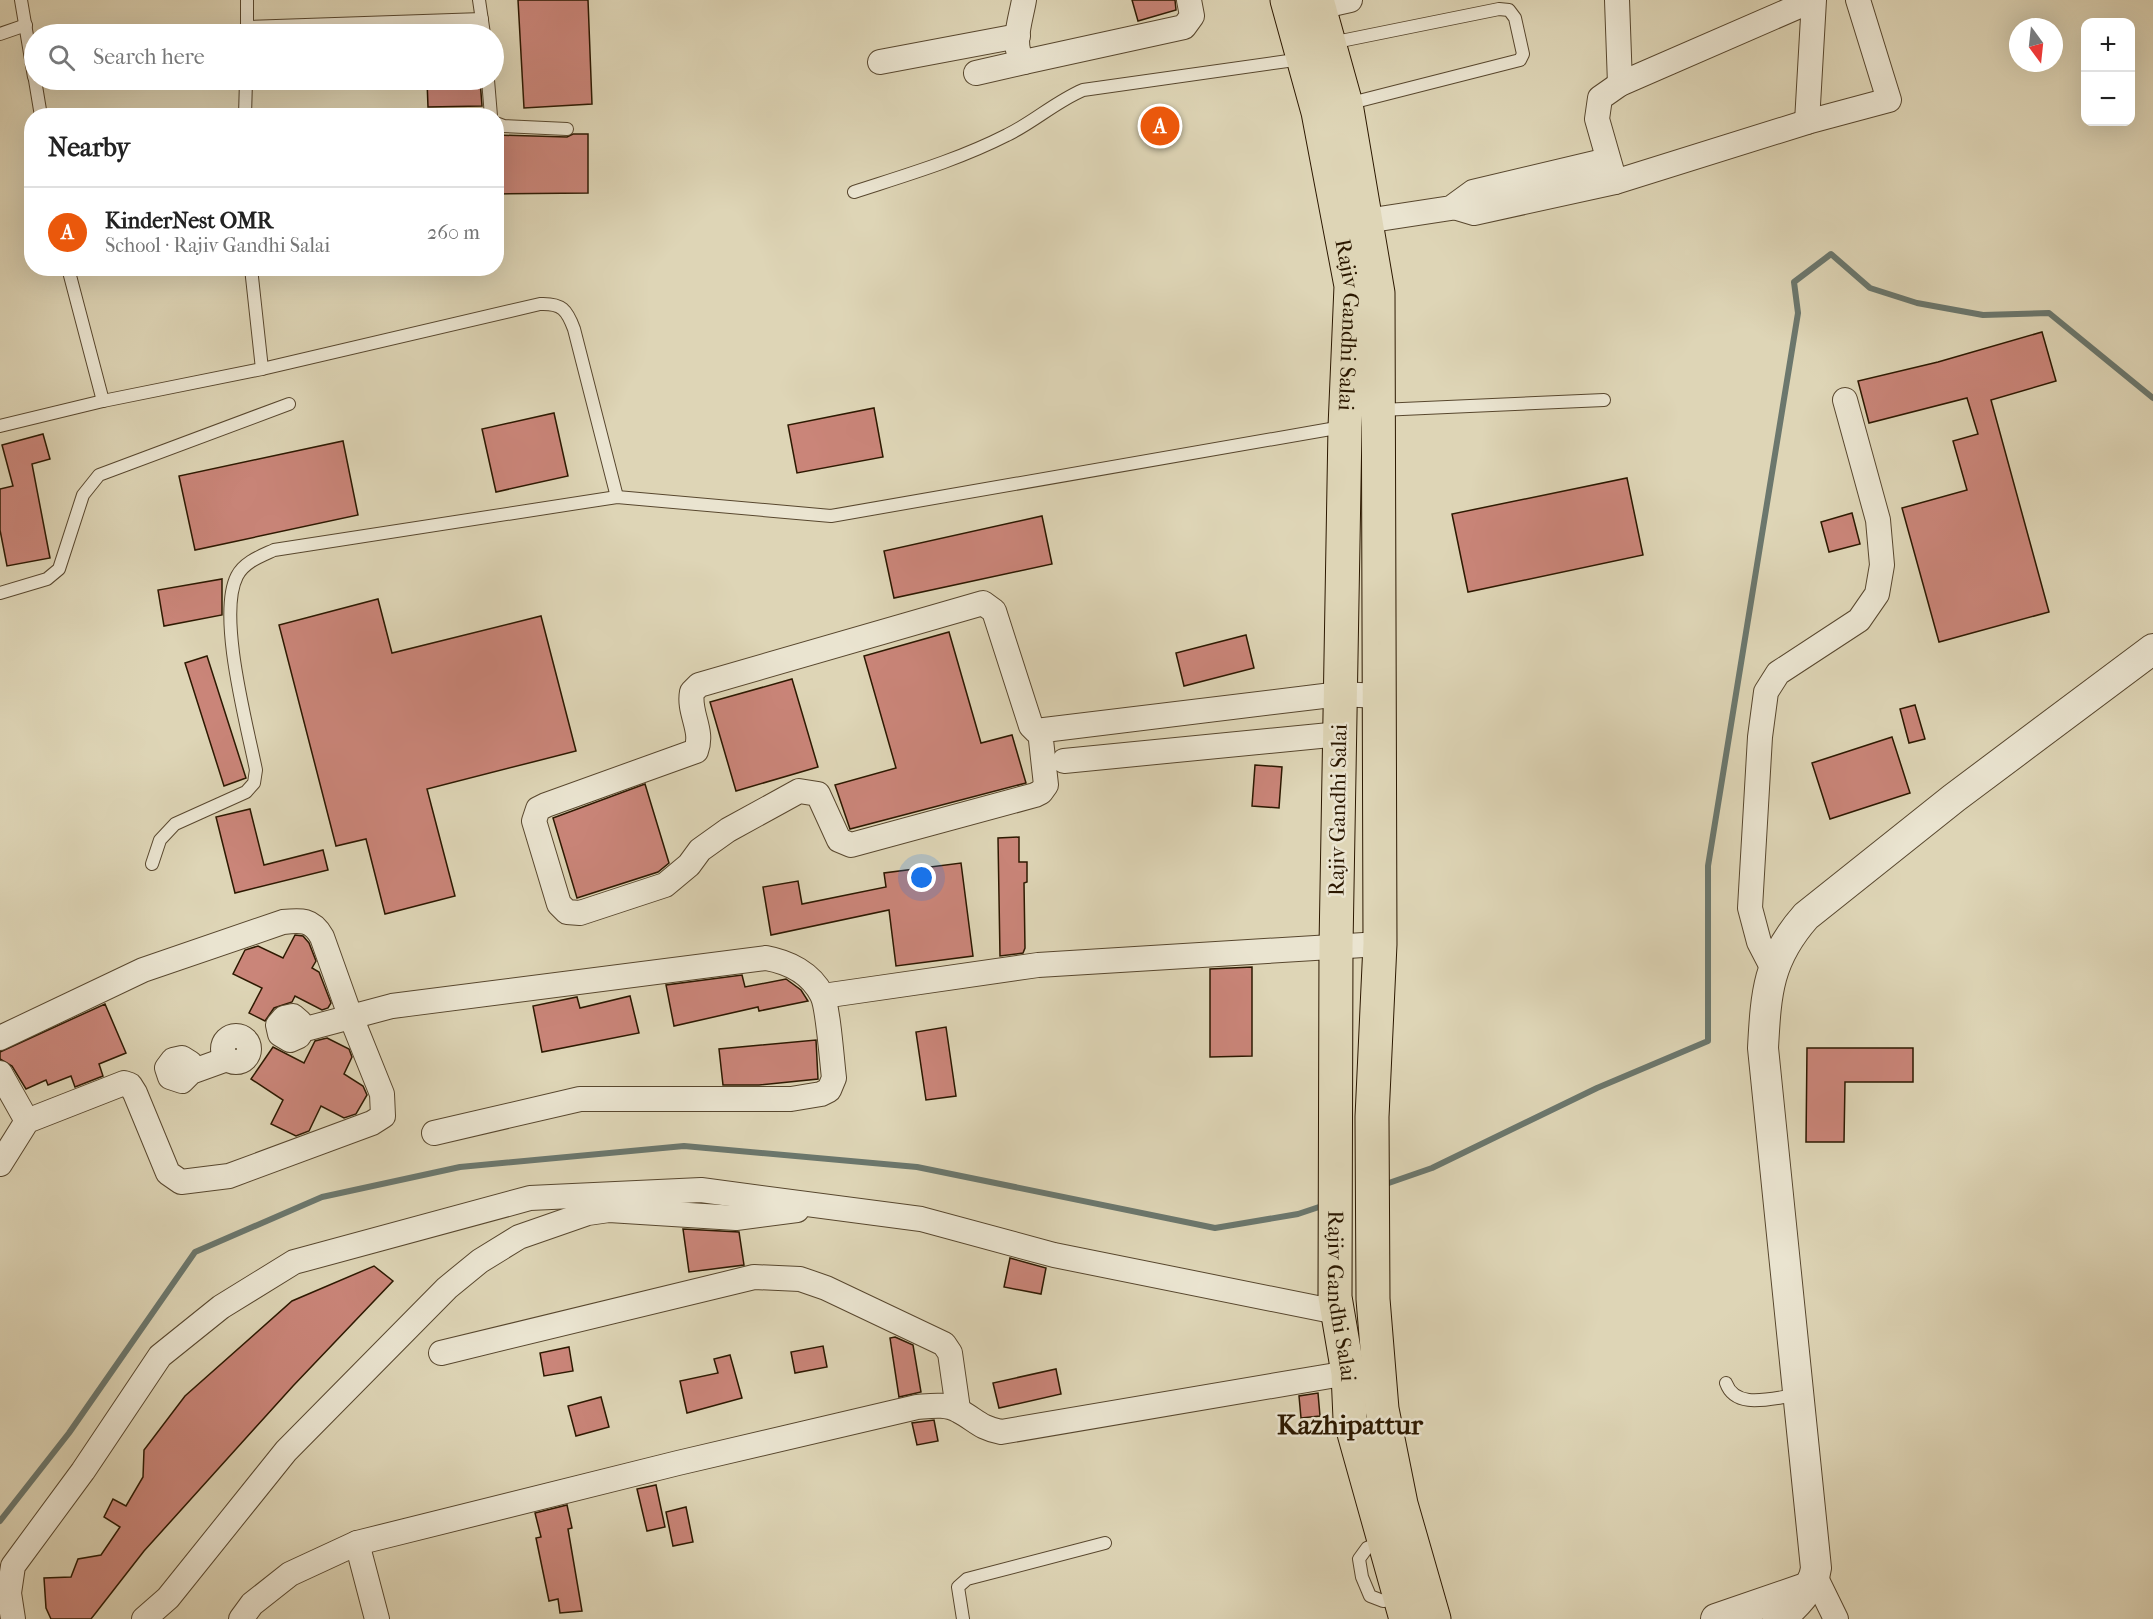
<!DOCTYPE html>
<html lang="en">
<head>
<meta charset="utf-8">
<style>
  body { margin:0; font-family:"IM FELL French Canon",serif; background:#f2f2f2; color:#222 }
  .controls { position:absolute; right:18px; top:18px; display:grid; overflow:hidden; border-radius:12px; box-shadow:0 6px 24px #0002 }
  .controls button { width:54px; height:54px; display:grid; place-items:center; padding:0; border:0; border-bottom:2px solid #e0e0e0; background:#fff; color:#222; font:30px sans-serif }
  .compass { position:absolute; left:2009px; top:18px; width:54px; height:54px; border-radius:50%; background:#fff; box-shadow:0 6px 24px #0002; rotate:165deg }
  .you { position:absolute; left:922px; top:878px; width:21px; height:21px; margin:-15px; border:4px solid #fff; border-radius:50%; background:#1a73e8; box-shadow:0 0 0 9px #1a73e833 }
  .badge { display:grid; place-items:center; width:39px; height:39px; border-radius:50%; background:#ea580c; color:#fff; font-size:20px; font-weight:700 }
  .pin { position:absolute; translate:-50% -50%; border:3px solid #fff; box-shadow:0 2px 6px #0006 }
  .list { margin:0; padding:0; list-style:none }
  h2 { display:flex; justify-content:space-between; align-items:center; height:78px; margin:0; padding:0 24px; font-size:26px }
  h2 small { font-size:20px; font-weight:400; color:#767676 }
  .list li { display:grid; grid-template-columns:39px 1fr auto; gap:18px; align-items:center; box-sizing:border-box; height:90px; padding:0 24px; border-top:2px solid #e0e0e0 }
  .list b { display:block; font-size:22px; white-space:nowrap }
  .list p { margin:0; font-size:20px; white-space:nowrap; color:#767676 }
  .list em { font-size:20px; font-style:normal; color:#767676 }
  .icon { flex:none; width:33px; height:33px; fill:none; stroke:currentColor; stroke-width:2; stroke-linecap:round; stroke-linejoin:round }
  .map { position:relative; flex:none; width:2153px; height:1619px; overflow:hidden }
  .search { position:absolute; background:#fff; box-shadow:0 6px 24px #0002; left:24px; top:24px; width:480px; height:66px; display:flex; align-items:center; gap:15px; box-sizing:border-box; padding:0 21px; border-radius:33px; color:#767676; font-size:22px }
  .panel { position:absolute; background:#fff; box-shadow:0 6px 24px #0002; left:24px; top:108px; width:480px; height:168px; border-radius:24px }
  .map>svg:first-child { display:block }
  .lines { fill:none; stroke-linecap:round; stroke-linejoin:round }
  .stream { stroke:#6b776d; stroke-width:6 }
  .building { fill:#ca8579; stroke:#2c1800; stroke-width:1.5 }
  .service-casing { stroke:#58472e; stroke-width:14 }
  .minor-casing { stroke:#58472e; stroke-width:26 }
  .tertiary-casing { stroke:#58472e; stroke-width:32 }
  .primary-casing { stroke:#2c1800; stroke-width:35 }
  .service { stroke:#eae4d0; stroke-width:12 }
  .minor { stroke:#eae4d0; stroke-width:24 }
  .tertiary { stroke:#eae4d0; stroke-width:30 }
  .primary { stroke:#ded5b6; stroke-width:33 }
  .labels { text-anchor:middle; dominant-baseline:central; stroke-width:5; stroke-linejoin:round; paint-order:stroke }
  .street-label { font-size:22px; fill:#2c1800; stroke:#eae4d0 }
  .district-label { font-size:28px; font-weight:bold; fill:#2c1800; stroke:#eae4d0 }
</style>
</head>
<body>
<div class="map">
<svg width="2153" height="1619" viewBox="0 0 2153 1619">
  <rect width="100%" height="100%" fill="#ded5b6"/>
  <filter id="stains"><feTurbulence type="fractalNoise" baseFrequency=".00333" numOctaves="4"/><feColorMatrix values="0 0 0 0 .2 0 0 0 0 .09 0 0 0 0 .02 0 0 0 .5 -.17"/></filter>
  <radialGradient id="worn" r=".72"><stop offset=".6" stop-color="#630" stop-opacity="0"/><stop offset="1" stop-color="#630" stop-opacity=".3"/></radialGradient>
  <g class="lines">
    <g class="stream">
      <path d="M1383,1185L1432,1168L1597,1088L1708,1041V866L1798,313L1794,282L1831,254L1870,288L1917,303L1983,315L2049,313L2153,398"/>
      <path d="M0,1521L69,1433L195,1252L322,1197L460,1167L684,1146L917,1167L1215,1228L1298,1214L1325,1205"/>
    </g>
  </g>
  <g class="building">
    <path d="M518,0H588L592,104L524,108Z"/>
    <path d="M1132,0H1175L1176,10L1138,21Z"/>
    <path d="M427,80H480L482,106L428,107Z"/>
    <path d="M573,134H588V193L496,194V135L567,137Z"/>
    <path d="M2042,332L2056,381L1991,400L2049,612L1939,642L1902,508L1967,490L1953,441L1978,434L1967,398L1869,423L1858,381L1938,362Z"/>
    <path d="M874,408L883,457L797,473L788,425Z"/>
    <path d="M554,413L568,476L496,492L482,429Z"/>
    <path d="M43,434L50,459L32,464L50,558L7,566L0,530V489L13,486L2,445Z"/>
    <path d="M343,441L358,515L195,550L179,476Z"/>
    <path d="M1627,478L1643,555L1468,592L1452,514Z"/>
    <path d="M1852,513L1860,544L1829,552L1821,522Z"/>
    <path d="M1042,516L1052,564L894,598L884,551Z"/>
    <path d="M222,579V615L164,626L158,590Z"/>
    <path d="M378,599L392,653L541,616L576,751L427,789L455,896L385,914L366,839L336,846L279,625Z"/>
    <path d="M949,632L981,743L1012,735L1026,783L850,829L835,785L896,768L864,656Z"/>
    <path d="M1246,635L1254,668L1184,686L1176,653Z"/>
    <path d="M207,656L246,778L224,786L185,663Z"/>
    <path d="M792,679L818,767L736,791L710,702Z"/>
    <path d="M1915,705L1925,739L1909,743L1900,709Z"/>
    <path d="M1892,737L1910,793L1830,819L1812,763Z"/>
    <path d="M1255,765L1282,767L1279,808L1252,806Z"/>
    <path d="M645,784L669,863L658,872L577,898L553,818Z"/>
    <path d="M250,809L264,865L323,850L328,870L235,893L216,817Z"/>
    <path d="M1019,837V862H1027V882L1024,883L1025,948L1023,953L1000,956L998,838Z"/>
    <path d="M961,863L973,956L896,966L889,910L771,935L763,887L798,881L802,904L886,887L884,873Z"/>
    <path d="M295,935L303,936L309,943L316,961L312,968L319,972L331,1003L328,1008L322,1010L295,996L292,1002L274,1008L265,1021L249,1013L262,988L233,974L245,950L258,946L283,958Z"/>
    <path d="M1252,967V1056L1210,1057V969Z"/>
    <path d="M742,975L745,987L786,979L801,990L808,1001L759,1011L758,1007L674,1026L666,985Z"/>
    <path d="M630,996L639,1033L542,1052L533,1006L577,997L580,1008Z"/>
    <path d="M105,1004L126,1053L99,1064L103,1076L75,1087L71,1076L48,1085L46,1080L26,1089L12,1066L0,1059V1052Z"/>
    <path d="M946,1027L956,1096L926,1100L916,1032Z"/>
    <path d="M327,1038L349,1049L352,1057L344,1074L363,1086L367,1095L356,1114L344,1118L321,1106L309,1131L296,1136L271,1124L283,1100L251,1079L273,1047L304,1063L315,1041Z"/>
    <path d="M816,1040L818,1079L759,1085H723L719,1049Z"/>
    <path d="M1807,1048H1913V1082H1845L1844,1142H1806Z"/>
    <path d="M683,1229L739,1232L744,1265L689,1272Z"/>
    <path d="M1010,1258L1046,1268L1041,1294L1004,1287Z"/>
    <path d="M374,1266L393,1281L293,1386L144,1551L91,1619H51L46,1608L44,1578L71,1577L78,1559L101,1555L120,1527L104,1517L113,1499L126,1506L143,1477L144,1450L185,1396L292,1301Z"/>
    <path d="M895,1337L913,1345L921,1392L899,1397L890,1338Z"/>
    <path d="M823,1346L827,1367L795,1373L791,1352Z"/>
    <path d="M569,1347L573,1371L544,1376L540,1353Z"/>
    <path d="M730,1355L742,1398L687,1413L680,1381L718,1373L714,1359Z"/>
    <path d="M1056,1369L1061,1394L999,1408L993,1383Z"/>
    <path d="M1318,1393L1320,1416L1301,1418L1299,1396Z"/>
    <path d="M601,1397L609,1427L576,1436L568,1406Z"/>
    <path d="M934,1420L938,1441L917,1445L912,1423Z"/>
    <path d="M656,1485L665,1527L647,1531L637,1489Z"/>
    <path d="M567,1505L572,1528L568,1529L582,1611L560,1613L558,1599L549,1601L536,1538L541,1537L535,1513Z"/>
    <path d="M686,1507L693,1542L673,1546L666,1512Z"/>
  </g>
  <g class="lines">
    <defs>
      <g id="service">
        <path d="M21,0L34,77"/>
        <path d="M479,0L484,34"/>
        <path d="M247,27L482,19"/>
        <path d="M247,33V0"/>
        <path d="M0,34L26,25"/>
        <path d="M1331,43L1499,9L1509,10L1515,18L1523,54L1520,60L1347,104"/>
        <path d="M35,80L41,116"/>
        <path d="M488,80L491,116"/>
        <path d="M245,116L246,80"/>
        <path d="M496,123L504,126L567,129"/>
        <path d="M854,192C906,175 958,160 1007,135C1034,122 1055,102 1083,90L1302,59"/>
        <path d="M68,268L103,401"/>
        <path d="M251,268L262,369L540,304C562,303 567,310 574,329L617,497"/>
        <path d="M1380,410L1604,400"/>
        <path d="M0,426L103,401L262,369"/>
        <path d="M0,593L47,579L59,569L83,495L99,475L289,404"/>
        <path d="M152,864L160,840L175,824L246,792L254,783L256,770C247,725 217,615 237,576C244,562 261,556 274,550L617,497L831,516L1342,427"/>
        <path d="M1726,1383C1736,1411 1774,1397 1798,1395"/>
        <path d="M1383,1541L1367,1548L1359,1559L1362,1577L1370,1596L1383,1601L1399,1598"/>
        <path d="M963,1619L958,1587L967,1579L1105,1543"/>
      </g>
      <g id="minor">
        <path d="M1024,0C1021,19 1010,47 1024,62L1184,27L1192,16L1189,0"/>
        <path d="M1617,0L1620,84"/>
        <path d="M1319,7L1350,0"/>
        <path d="M880,62L1018,36"/>
        <path d="M976,73L1024,62"/>
        <path d="M1807,122L1814,0"/>
        <path d="M1615,182L1597,119L1600,98L1620,84L1813,0"/>
        <path d="M1454,207L1474,213L1615,182L1807,122L1889,100L1858,0"/>
        <path d="M1366,221L1451,208L1473,192L1608,160"/>
        <path d="M1040,731L1046,785L1041,792L1035,795L851,845L839,840L818,794L799,791L728,830L700,850L689,865L665,885L580,913L567,912L559,904L534,821L538,809L546,805L696,751C704,730 688,713 692,692L699,685L983,603L994,611L1031,726L1036,731L1340,694L1379,696"/>
        <path d="M1064,761L1340,734"/>
        <path d="M1773,969L1759,942L1750,908L1760,737L1766,692L1778,673L1859,620L1877,594L1882,565L1878,520L1845,400"/>
        <path d="M823,996L1038,965L1380,944"/>
        <path d="M302,1030L300,1022L293,1016L284,1018L278,1025L280,1034L290,1040L299,1036L302,1030L392,1006L766,958C788,962 811,973 822,995C828,1006 832,1062 834,1078L829,1090L821,1094L791,1099H580L434,1133"/>
        <circle cx="236" cy="1049" r="13"/>
        <path d="M0,1038L143,970L283,922C301,920 312,919 322,937L347,1007L382,1094L383,1116L372,1123L229,1176L181,1182L168,1173L135,1093L130,1085L124,1083L27,1121L0,1164"/>
        <path d="M191,1072L190,1063L182,1058L173,1060L167,1068L170,1077L182,1081L191,1072L227,1059"/>
        <path d="M0,1073L27,1121"/>
        <path d="M441,1353L754,1277L800,1279L826,1288L944,1344L950,1353L958,1409"/>
        <path d="M357,1543L377,1619"/>
        <path d="M1815,1576L1836,1619"/>
        <path d="M13,1619L9,1593L13,1566L83,1471L160,1356L221,1307L294,1262L530,1198L701,1190L921,1219L1054,1255L1337,1312"/>
        <path d="M144,1619L168,1598L286,1451L447,1288L480,1261L519,1237L588,1213L609,1210L736,1218L797,1210"/>
        <path d="M241,1619L252,1604L290,1574L357,1543L678,1463L917,1407C930,1406 947,1403 959,1411C976,1420 980,1428 1001,1432L1348,1373"/>
      </g>
      <g id="tertiary">
        <path d="M1716,1619L1806,1588"/>
        <path d="M1778,1619C1793,1609 1814,1587 1816,1568L1763,1048C1766,992 1768,959 1806,916L1954,798L2153,649"/>
      </g>
      <g id="primary">
        <path id="s1" d="M1287,0L1318,112L1351,286L1345,427L1336,946L1335,1297L1348,1373L1350,1419L1406,1619"/>
        <path d="M1317,0L1346,104L1378,293L1380,944L1372,1117L1373,1299L1382,1409L1401,1504L1434,1619"/>
      </g>
    </defs>
    <use href="#service" class="service-casing"/>
    <use href="#minor" class="minor-casing"/>
    <use href="#tertiary" class="tertiary-casing"/>
    <use href="#primary" class="primary-casing"/>
    <use href="#service" class="service"/>
    <use href="#minor" class="minor"/>
    <use href="#tertiary" class="tertiary"/>
    <use href="#primary" class="primary"/>
  </g>
  <g class="labels">
    <g class="street-label">
      <text stroke="none"><textPath href="#s1" startOffset="332">Rajiv Gandhi Salai</textPath></text>
      <text transform="translate(1338 810) rotate(-89)">Rajiv Gandhi Salai</text>
      <text stroke="none"><textPath href="#s1" startOffset="1304">Rajiv Gandhi Salai</textPath></text>
    </g>
    <g class="district-label">
      <text x="1350" y="1424">Kazhipattur</text>
    </g>
  </g>
  <rect width="100%" height="100%" filter="url(#stains)"/>
  <rect width="100%" height="100%" fill="url(#worn)"/>
</svg>
<div class="controls">
<button>+</button>
<button>−</button>
</div>
<svg class="compass" viewBox="-18 -18 36 36"><path d="M0-13l5 13h-10z" fill="#e53935"/><path d="M0 13l5-13h-10z" fill="#767676"/></svg>
<div class="you"></div>
<div class="pin badge" style="left:1160px;top:126px">A</div>
<div class="search"><svg class="icon" aria-label="search" viewBox="0 0 24 24"><circle cx="10" cy="10" r="6"/><path d="M15 15l6 6"/></svg>Search here</div>
<section class="panel">
<h2>Nearby<small></small></h2>
<ul class="list">
<li><span class="badge">A</span><div><b>KinderNest OMR</b><p>School · Rajiv Gandhi Salai</p></div><em>260 m</em></li>
</ul>
</section>
</div>
</body>
</html>
